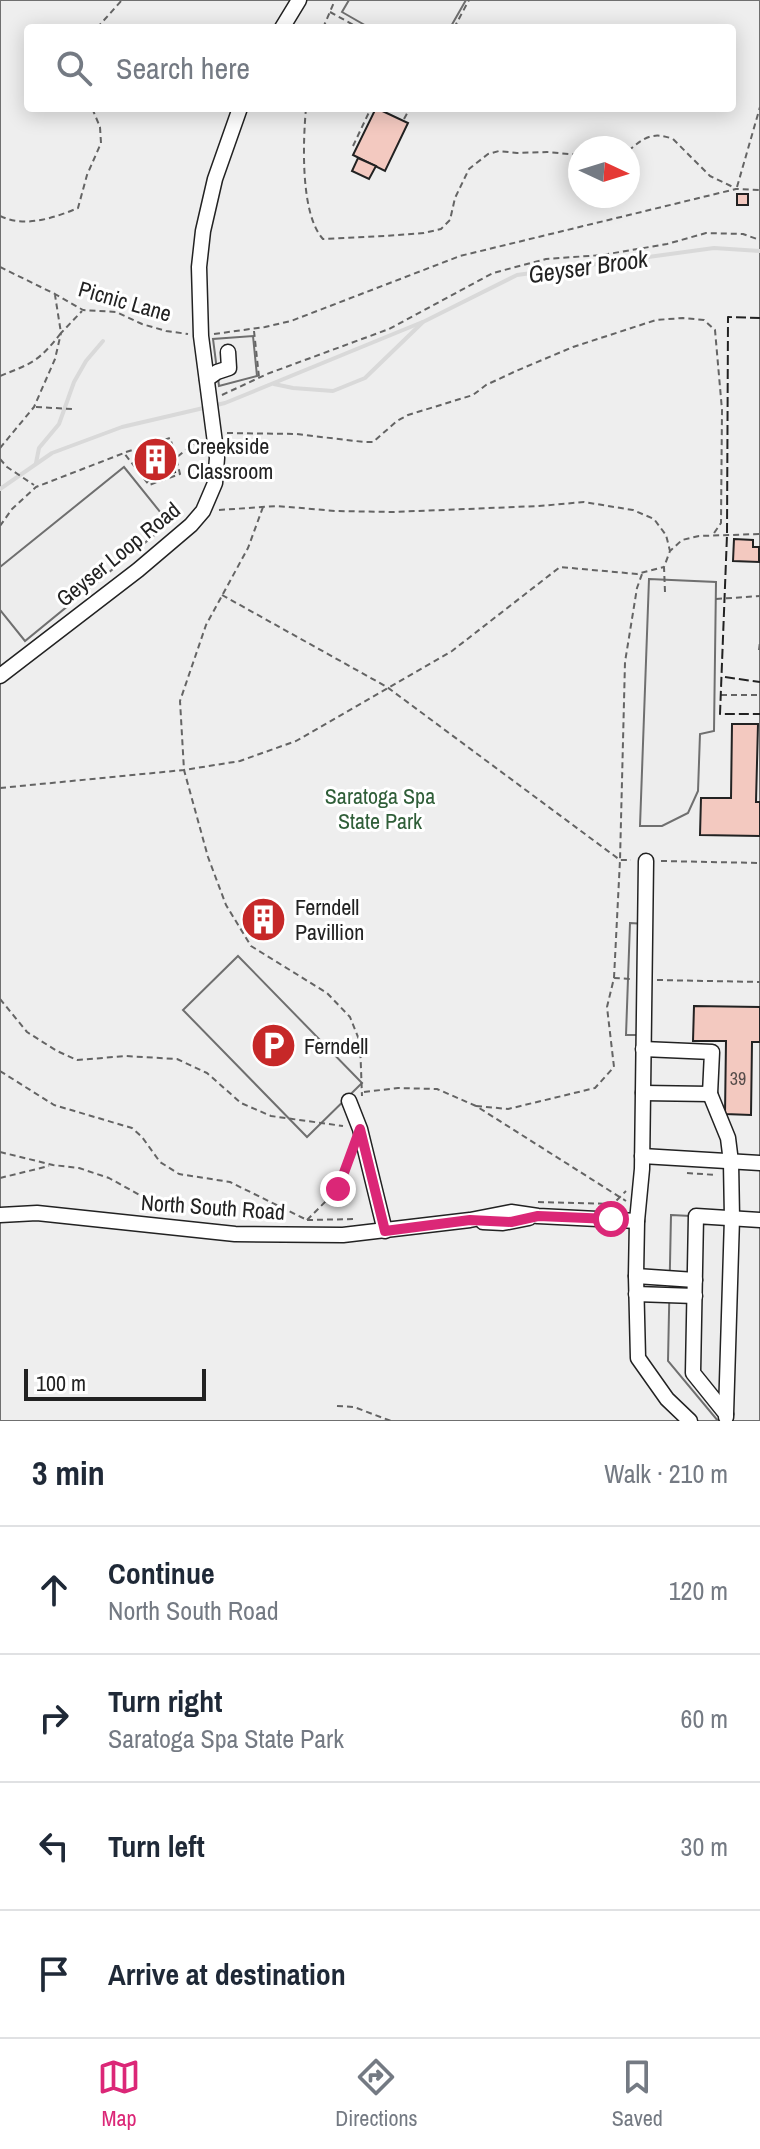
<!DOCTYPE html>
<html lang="en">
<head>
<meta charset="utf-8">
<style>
  body { margin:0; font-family:"Archivo Narrow",sans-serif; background:#f2f2f3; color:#1f2937 }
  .compass { position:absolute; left:568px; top:136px; width:72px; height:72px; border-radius:50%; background:#fff; box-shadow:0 4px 20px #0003; rotate:94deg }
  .scale { position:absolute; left:24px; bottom:20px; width:182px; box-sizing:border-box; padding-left:8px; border:4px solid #222; border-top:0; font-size:22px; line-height:28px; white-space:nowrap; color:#222; -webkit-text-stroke:6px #fff; paint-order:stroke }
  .stop { position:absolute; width:24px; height:24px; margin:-18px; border:6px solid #db2777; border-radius:50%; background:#fff }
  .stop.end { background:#db2777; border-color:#fff; box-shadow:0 2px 8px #0008 }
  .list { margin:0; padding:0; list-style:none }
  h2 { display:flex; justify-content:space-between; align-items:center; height:104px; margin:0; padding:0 32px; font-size:34px }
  h2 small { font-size:26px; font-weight:400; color:#747a83 }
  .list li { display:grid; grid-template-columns:52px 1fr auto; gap:24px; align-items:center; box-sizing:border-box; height:128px; padding:0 32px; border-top:2px solid #e0e1e3 }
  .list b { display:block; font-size:30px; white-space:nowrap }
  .list p { margin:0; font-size:26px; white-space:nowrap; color:#747a83 }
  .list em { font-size:26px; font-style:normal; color:#747a83 }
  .icon { flex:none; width:44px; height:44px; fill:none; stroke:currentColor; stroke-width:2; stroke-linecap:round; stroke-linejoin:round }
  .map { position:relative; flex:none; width:760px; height:1421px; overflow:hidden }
  .search { position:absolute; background:#fff; box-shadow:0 4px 20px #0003; left:24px; right:24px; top:24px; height:88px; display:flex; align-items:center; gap:20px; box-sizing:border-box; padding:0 28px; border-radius:8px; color:#747a83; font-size:30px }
  .sheet { height:616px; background:#fff }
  nav { display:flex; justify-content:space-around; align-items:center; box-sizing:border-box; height:112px; border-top:2px solid #e0e1e3; background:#fff; font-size:22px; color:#747a83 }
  nav a { display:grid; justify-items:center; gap:4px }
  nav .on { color:#db2777 }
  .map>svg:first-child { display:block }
  .green { fill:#eee; stroke:#6f6f6f; stroke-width:2; fill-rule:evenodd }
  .parking { fill:#ededed; stroke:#6f6f6f; stroke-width:2 }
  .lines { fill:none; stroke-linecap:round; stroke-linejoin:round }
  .stream { stroke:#d9d9d9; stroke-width:4 }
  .building { fill:#f3c9c0; stroke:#222; stroke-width:2 }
  .minor-casing { stroke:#222; stroke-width:17 }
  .path { stroke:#646464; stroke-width:2; stroke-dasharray:6 4; stroke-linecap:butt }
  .minor { stroke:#fff; stroke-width:14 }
  .fence { stroke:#222; stroke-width:2; stroke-dasharray:10 4; stroke-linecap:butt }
  .route { stroke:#db2777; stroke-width:10 }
  .labels { text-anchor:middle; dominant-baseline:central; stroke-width:6; stroke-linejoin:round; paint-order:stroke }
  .number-label { font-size:18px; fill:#564c4a }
  .street-label { font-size:22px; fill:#222; stroke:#fff }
  .poi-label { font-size:22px; fill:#222; stroke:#fff; text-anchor:start }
  .park-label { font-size:22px; fill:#2f5e38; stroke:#fff }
  .water-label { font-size:24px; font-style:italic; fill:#222; stroke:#fff }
</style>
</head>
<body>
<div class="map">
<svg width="760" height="1421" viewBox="0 0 760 1421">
  <rect width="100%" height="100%" fill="#fff"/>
  <path class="green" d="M0,0H760V1421H0ZM28,28H732V108H28ZM580,148H628V196H580Z"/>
  <g class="parking">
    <path d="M349,0H466L450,28H370L342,12Z"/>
    <path d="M253,336L257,376L219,386L213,339Z"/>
    <path d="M124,467L169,523L25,641L0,610V567Z"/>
    <path d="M649,579L716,582L714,731L700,734L698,791L688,813L662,826H640Z"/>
    <path d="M630,923L646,924L642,1035H626Z"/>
    <path d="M238,956L362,1083L307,1137L183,1010Z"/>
    <path d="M671,1215L732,1218L760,1215V1421H718L668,1361Z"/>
  </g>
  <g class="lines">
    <g class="stream">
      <path d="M274,384L293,388L333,391L365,378L423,322"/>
      <path d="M36,463L39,448L59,424L74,382L86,361L103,341"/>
      <path d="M0,489L52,453L122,427L225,403L425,321L517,275L714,248L760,251"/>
    </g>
  </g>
  <g class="building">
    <path d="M376,108L408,123L385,171L353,155Z"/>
    <path d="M358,158L376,166L369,179L352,171Z"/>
    <rect x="737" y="194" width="11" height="11"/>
    <path d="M165,443L175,472L148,481L139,452Z"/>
    <path d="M734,539L753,540V547H759V562L733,561Z"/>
    <path d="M732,724H758L756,802H760V836L700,835L701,798H731Z"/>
    <path d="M255,910L274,912L272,930L254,928Z"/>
    <path d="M694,1006L760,1007V1042H752L751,1115L725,1114L726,1041H693Z"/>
  </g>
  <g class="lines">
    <defs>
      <g id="minor">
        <path d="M282,28L299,0"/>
        <path d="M207,379L217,372L229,368L228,352"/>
        <path d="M0,676L138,570L191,525L203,511L215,483L217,458L201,336L199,267L203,231L215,179L240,108"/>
        <path d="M646,861L642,1169L637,1221L636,1276L638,1358L667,1399L690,1421"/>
        <path d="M643,1093L710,1094L712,1052L643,1049"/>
        <path d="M710,1094L728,1138L731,1162L732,1218L726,1414"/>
        <path d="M349,1101L360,1129L385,1231"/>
        <path d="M642,1156L760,1163"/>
        <path d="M0,1215L37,1213L235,1234L343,1235L470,1220L511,1212L538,1216L637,1221"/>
        <path d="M483,1222L503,1223L529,1218"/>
        <path d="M636,1276L695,1280"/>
        <path d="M636,1294L695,1296"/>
        <path d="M726,1417V1414L693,1373L696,1216L760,1220"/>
      </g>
    </defs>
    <use href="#minor" class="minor-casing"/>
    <g class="path">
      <path d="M330,12L359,28"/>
      <path d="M97,28L122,0"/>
      <path d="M323,28L335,0"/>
      <path d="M361,28L363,24"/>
      <path d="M454,28L469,0"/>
      <path d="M306,108C303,141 300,214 323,239L385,236L424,233L441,229L450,220L455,198L469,169L488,154L499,151L517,153L547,152L580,155"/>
      <path d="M404,119L410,108"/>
      <path d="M353,146L371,108"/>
      <path d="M628,151C644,138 652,131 673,139L710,176L735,188"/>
      <path d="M737,187L760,107"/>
      <path d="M0,216C25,228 54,218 78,208L87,175L101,143L100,127L92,108"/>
      <path d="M0,267L55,294L83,310L116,312L142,324L166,331L188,334"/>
      <path d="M254,331L259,377"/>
      <path d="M214,334L265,327L291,321L460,256L736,189L760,190"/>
      <path d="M0,376C33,363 39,361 61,333L55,295"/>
      <path d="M222,395L267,374L389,329L493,273L546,259L602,255L667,244L706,233L743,234L760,240"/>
      <path d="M36,407L72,409"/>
      <path d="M227,433L296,434L364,442H373L397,421L408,415L473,395L486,385L516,371L573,347L656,320L683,318L704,320L715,330L722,410L721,523L712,536"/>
      <path d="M0,448L34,407L55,359L61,333L82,311"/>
      <path d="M126,452L170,438L176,457"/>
      <path d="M0,459L7,467L34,485"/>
      <path d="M263,507L248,548L206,625L180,701L184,770L208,857L226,905L251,946L327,993L350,1017L360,1042L362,1096"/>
      <path d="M219,510L277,506L336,511L393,512L539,506L584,502L633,510L654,519L666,535L670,551"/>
      <path d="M0,526L12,509L36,487L124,453L149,485L180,474L176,458L189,447L200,442"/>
      <path d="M665,592L664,567L670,551L682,540L699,536L760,534"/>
      <path d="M222,595L387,687L620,860H631"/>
      <path d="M716,599L760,596"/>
      <path d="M759,650L760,642"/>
      <path d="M721,695H760"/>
      <path d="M0,788L184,770L240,761L296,741L452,651L560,567L637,574L664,567"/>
      <path d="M661,861L760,863"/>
      <path d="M614,978L620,860L625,662L637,588L642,574"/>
      <path d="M657,980L760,982"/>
      <path d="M0,999L27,1032L57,1051L77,1060L126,1056L177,1059L207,1073L241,1103L271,1116L343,1126"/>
      <path d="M0,1071L54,1105L132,1128L142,1137L160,1162L179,1174L230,1182L305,1219"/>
      <path d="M364,1092L398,1088L437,1089L476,1106L626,1201"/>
      <path d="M476,1106L508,1109L595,1088L614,1067L607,1007L614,978L631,979"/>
      <path d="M0,1152L53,1165L79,1168L109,1178L174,1214"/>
      <path d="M687,1173L716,1175"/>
      <path d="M0,1178L49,1166"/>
      <path d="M538,1202L613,1204L626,1191"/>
      <path d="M307,1220L338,1189L351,1153"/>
      <path d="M307,1220L357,1219"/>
      <path d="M337,1406L354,1407L391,1421"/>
    </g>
    <use href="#minor" class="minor"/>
    <g class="fence">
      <path d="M760,318L728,317L727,535L720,714H760"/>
      <path d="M725,677L760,682"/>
    </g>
  </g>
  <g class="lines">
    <path class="route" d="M338,1189L360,1129L385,1231L470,1220L511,1222L538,1216L611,1219"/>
  </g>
  <defs>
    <symbol id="building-disc" viewBox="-11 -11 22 22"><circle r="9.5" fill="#c62828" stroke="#fff"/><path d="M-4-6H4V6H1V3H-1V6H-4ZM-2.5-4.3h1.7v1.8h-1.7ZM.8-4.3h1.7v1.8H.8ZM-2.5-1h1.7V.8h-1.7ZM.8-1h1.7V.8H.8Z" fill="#fff"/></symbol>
    <symbol id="parking-disc" viewBox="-11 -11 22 22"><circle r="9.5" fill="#c62828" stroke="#fff"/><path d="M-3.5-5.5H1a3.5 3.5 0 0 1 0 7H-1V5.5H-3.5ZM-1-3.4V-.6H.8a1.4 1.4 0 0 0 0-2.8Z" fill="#fff"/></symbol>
  </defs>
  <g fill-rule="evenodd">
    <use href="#building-disc" x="130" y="434" width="51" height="51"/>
    <use href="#building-disc" x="238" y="894" width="51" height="51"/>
    <use href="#parking-disc" x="248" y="1020" width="51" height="51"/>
  </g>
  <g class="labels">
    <g class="number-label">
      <text x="738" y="1078">39</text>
    </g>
    <g class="street-label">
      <text transform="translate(125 301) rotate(16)">Picnic Lane</text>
      <text transform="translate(118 554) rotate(-39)">Geyser Loop Road</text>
      <text transform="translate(213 1207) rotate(4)">North South Road</text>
    </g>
    <g class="poi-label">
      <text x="187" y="446">Creekside<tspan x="187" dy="25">Classroom</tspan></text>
      <text x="295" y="907">Ferndell<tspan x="295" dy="25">Pavillion</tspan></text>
      <text x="304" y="1046">Ferndell</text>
    </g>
    <g class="park-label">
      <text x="380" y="796">Saratoga Spa<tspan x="380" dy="25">State Park</tspan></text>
    </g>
    <g class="water-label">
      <text transform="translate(588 266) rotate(-8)">Geyser Brook</text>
    </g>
  </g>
</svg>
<svg class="compass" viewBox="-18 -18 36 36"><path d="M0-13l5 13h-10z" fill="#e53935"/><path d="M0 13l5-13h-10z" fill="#747a83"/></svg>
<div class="scale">100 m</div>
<div class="stop" style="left:611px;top:1219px"></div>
<div class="stop end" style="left:338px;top:1189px"></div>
<div class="search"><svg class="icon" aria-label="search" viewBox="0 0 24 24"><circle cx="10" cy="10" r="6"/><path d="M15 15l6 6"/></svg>Search here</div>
</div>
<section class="sheet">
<h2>3 min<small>Walk · 210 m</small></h2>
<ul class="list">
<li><svg class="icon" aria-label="ahead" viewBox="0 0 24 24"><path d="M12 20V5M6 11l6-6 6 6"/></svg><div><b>Continue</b><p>North South Road</p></div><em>120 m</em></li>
<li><svg class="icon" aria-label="right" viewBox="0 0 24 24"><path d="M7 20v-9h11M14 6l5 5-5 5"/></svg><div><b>Turn right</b><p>Saratoga Spa State Park</p></div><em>60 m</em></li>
<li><svg class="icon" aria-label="left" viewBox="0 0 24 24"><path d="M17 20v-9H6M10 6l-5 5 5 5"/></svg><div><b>Turn left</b></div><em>30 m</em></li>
<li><svg class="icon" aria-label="arrive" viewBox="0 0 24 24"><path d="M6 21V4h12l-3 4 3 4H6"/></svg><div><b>Arrive at destination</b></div></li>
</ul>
</section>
<nav>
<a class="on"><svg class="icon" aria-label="map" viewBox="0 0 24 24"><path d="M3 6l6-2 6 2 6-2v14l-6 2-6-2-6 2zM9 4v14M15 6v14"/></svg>Map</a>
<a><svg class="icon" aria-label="directions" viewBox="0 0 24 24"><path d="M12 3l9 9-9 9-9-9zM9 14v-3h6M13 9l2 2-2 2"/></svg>Directions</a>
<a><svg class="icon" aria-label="saved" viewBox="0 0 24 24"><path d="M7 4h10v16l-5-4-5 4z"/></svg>Saved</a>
</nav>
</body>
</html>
